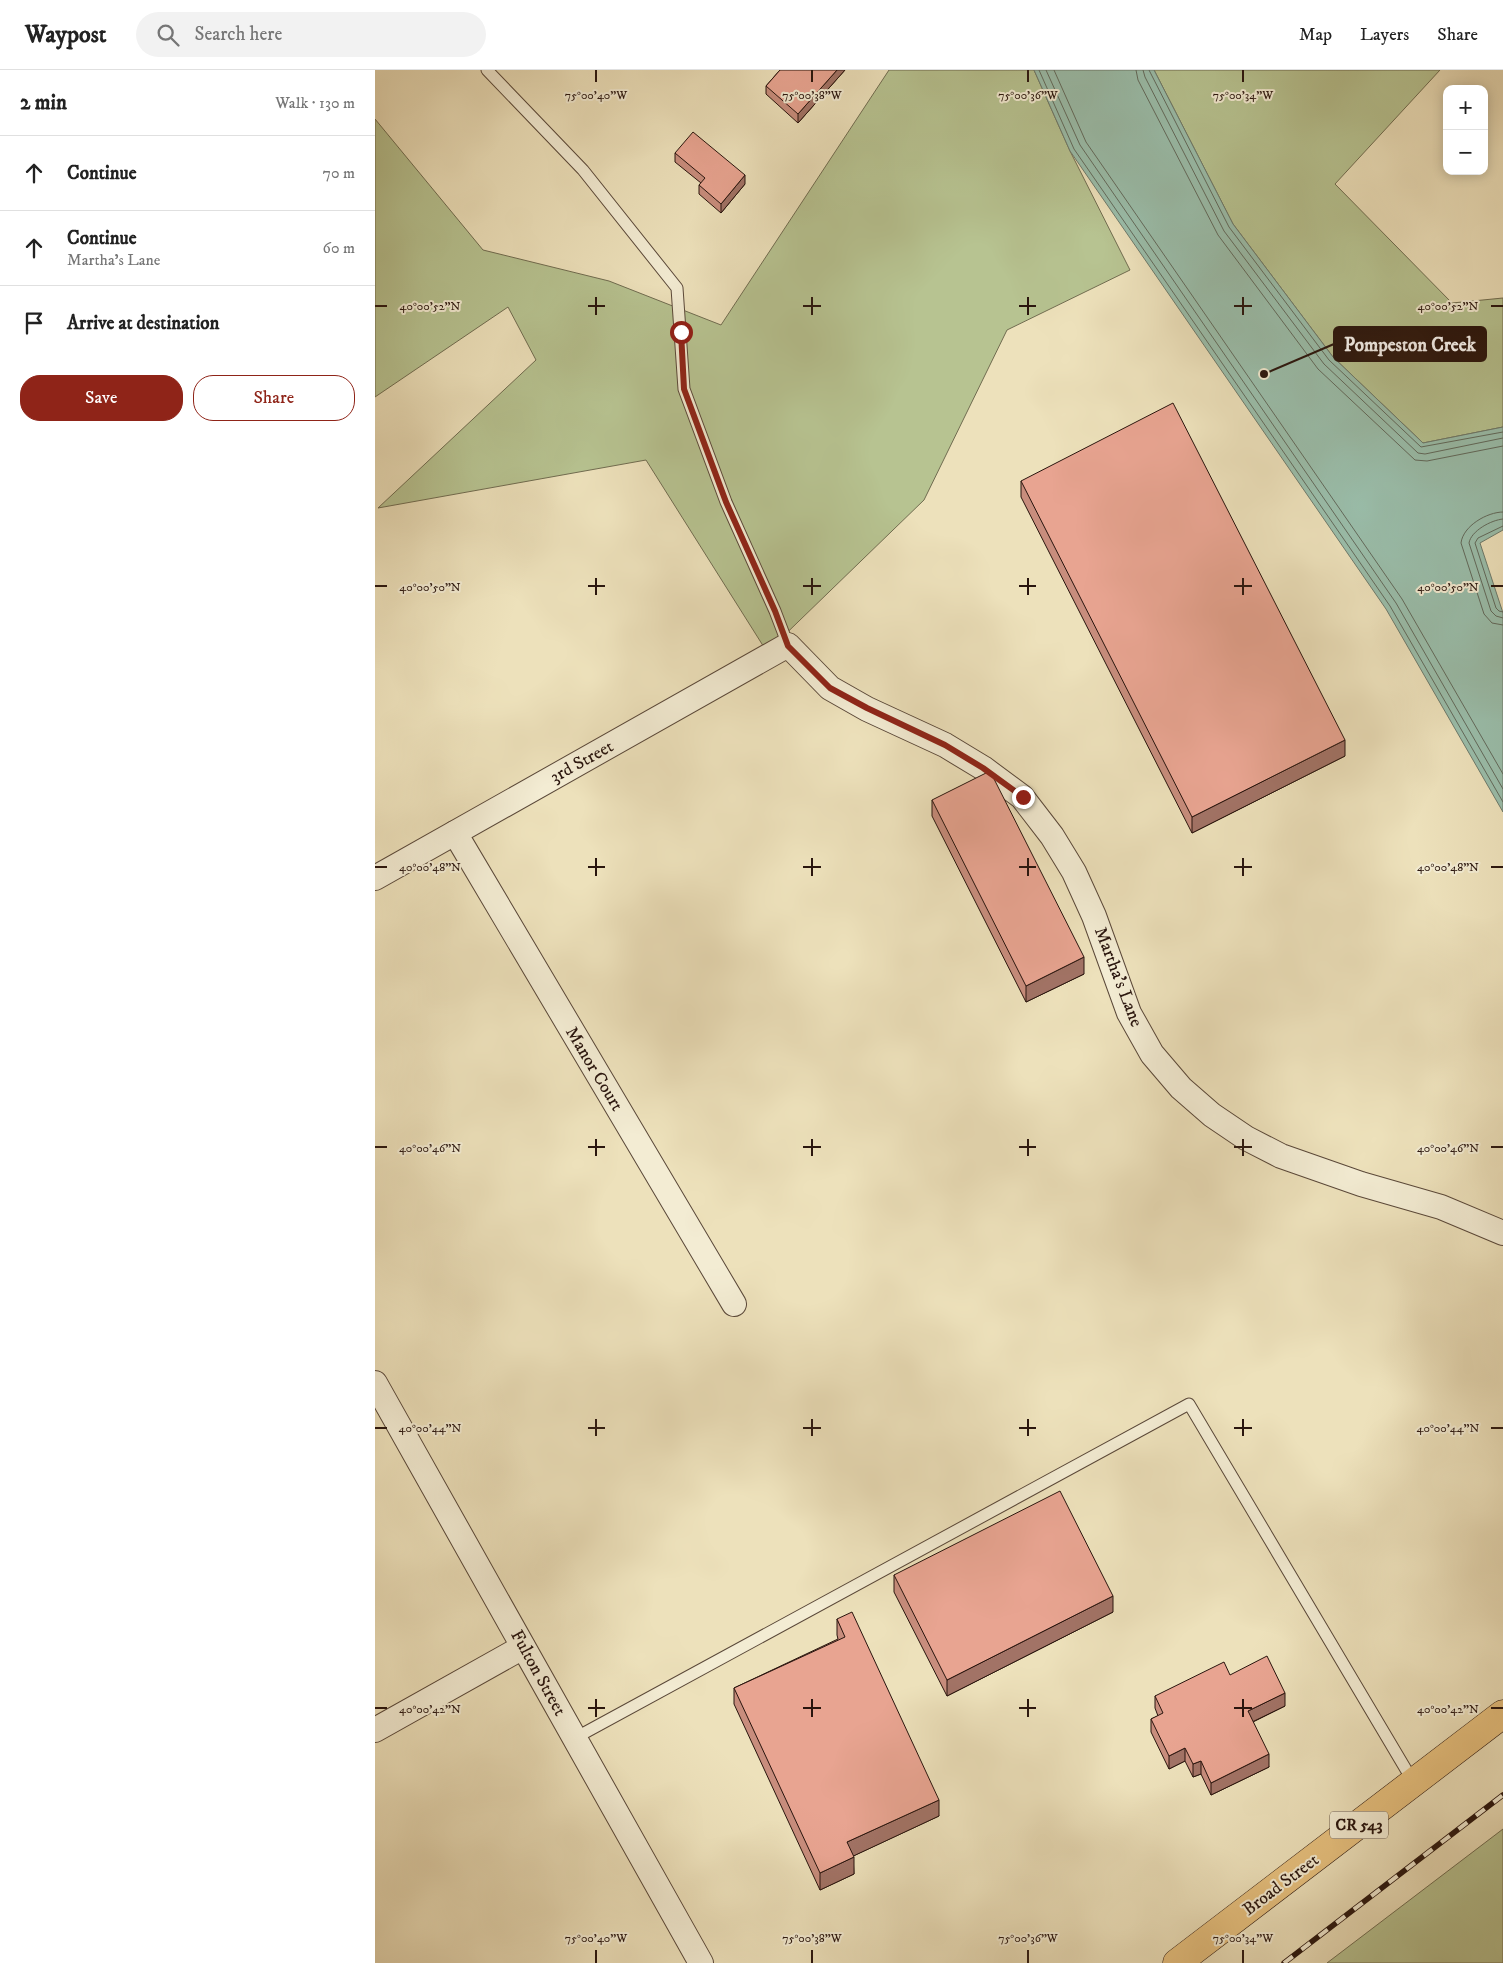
<!DOCTYPE html>
<html lang="en">
<head>
<meta charset="utf-8">
<style>
  body { margin:0; font-family:"IM FELL DW Pica",serif; background:#f2f2f2; color:#222 }
  .controls { position:absolute; right:15px; top:15px; display:grid; overflow:hidden; border-radius:10px; box-shadow:0 2px 12px #0003 }
  .controls button { width:45px; height:45px; display:grid; place-items:center; padding:0; border:0; border-bottom:1px solid #e0e0e0; background:#fff; color:#222; font:25px sans-serif }
  .stop { position:absolute; width:15px; height:15px; margin:-11px; border:4px solid #8f2418; border-radius:50%; background:#fff }
  .stop.end { background:#8f2418; border-color:#fff; box-shadow:0 1px 5px #0008 }
  .list { margin:0; padding:0; list-style:none }
  h2 { display:flex; justify-content:space-between; align-items:center; height:65px; margin:0; padding:0 20px; font-size:21px }
  h2 small { font-size:16px; font-weight:400; color:#767676 }
  .list li { display:grid; grid-template-columns:32px 1fr auto; gap:15px; align-items:center; box-sizing:border-box; height:75px; padding:0 20px; border-top:1px solid #e0e0e0 }
  .list b { display:block; font-size:19px; white-space:nowrap }
  .list p { margin:0; font-size:16px; white-space:nowrap; color:#767676 }
  .list em { font-size:16px; font-style:normal; color:#767676 }
  .actions { display:flex; gap:10px; padding:15px 20px }
  .actions a { flex:1; padding:11px 0; border:1px solid #8f2418; border-radius:20px; text-align:center; font-size:18px; color:#8f2418 }
  .actions .main { background:#8f2418; color:#fff }
  .icon { flex:none; width:28px; height:28px; fill:none; stroke:currentColor; stroke-width:2; stroke-linecap:round; stroke-linejoin:round }
  .map { position:relative; flex:none; width:1128px; height:1893px; overflow:hidden }
  header { display:flex; align-items:center; gap:30px; box-sizing:border-box; height:70px; padding:0 25px; background:#fff; border-bottom:1px solid #e0e0e0 }
  header strong { font-size:24px }
  nav { display:flex; gap:28px; margin-inline-start:auto; font-size:18px }
  .search { width:350px; height:45px; background:#f2f2f2; display:flex; align-items:center; gap:12px; box-sizing:border-box; padding:0 18px; border-radius:28px; color:#767676; font-size:19px }
  main { display:flex }
  aside { flex:1; background:#fff }
  .map>svg:first-child { display:block }
  .green { fill:#b7c391; stroke:#706c50 }
  .water { fill:#9abeab; stroke:#6d7a6c }
  .lines { fill:none; stroke-linecap:round; stroke-linejoin:round }
  .shore { stroke:#626a5c; stroke-width:1 }
  .lane-casing { stroke:#5a4839; stroke-width:13 }
  .street-casing { stroke:#5a4839; stroke-width:26 }
  .primary-casing { stroke:#29150e; stroke-width:29 }
  .lane { stroke:#f3ecd3; stroke-width:11 }
  .street { stroke:#f3ecd3; stroke-width:24 }
  .primary { stroke:#e6c07e; stroke-width:28 }
  .rail-casing { stroke:#29150e; stroke-width:5.5 }
  .rail { stroke:#f3ecd3; stroke-width:4; stroke-dasharray:11; stroke-linecap:butt }
  .wall { fill:#c88d7d; stroke:#29150e }
  .shaded-wall { fill:#a27366; stroke:#29150e }
  .building { fill:#e8a491; stroke:#29150e }
  .route { stroke:#8f2418; stroke-width:6 }
  .ticks { fill:none; stroke:#29150e; stroke-width:2 }
  .labels { text-anchor:middle; dominant-baseline:central; stroke-width:4; stroke-linejoin:round; paint-order:stroke }
  .shield { fill:#f3ecd3; stroke:#665649; stroke-width:1 }
  .shield-label { font-size:16px; font-weight:bold; fill:#29150e }
  .street-label { font-size:18px; fill:#29150e; stroke:#f3ecd3 }
  .ticks-label { font-size:12px; text-anchor:middle; fill:#29150e; stroke:#f3ecd3; stroke-width:4; stroke-linejoin:round; paint-order:stroke }
  .leader { fill:none; stroke:#29150e; stroke-width:2 }
  .callout-dot { fill:#29150e; stroke:#f3ecd3; stroke-width:2 }
  .callout { fill:#29150e; stroke:#29150e; stroke-width:2 }
  .callout-label { font-size:19px; text-anchor:middle; font-weight:bold; fill:#fff }
</style>
</head>
<body>
<header>
<strong>Waypost</strong>
<div class="search"><svg class="icon" aria-label="search" viewBox="0 0 24 24"><circle cx="10" cy="10" r="6"/><path d="M15 15l6 6"/></svg>Search here</div>
<nav><a>Map</a><a>Layers</a><a>Share</a></nav>
</header>
<main>
<aside>
<h2>2 min<small>Walk · 130 m</small></h2>
<ul class="list">
<li><svg class="icon" aria-label="ahead" viewBox="0 0 24 24"><path d="M12 20V5M6 11l6-6 6 6"/></svg><div><b>Continue</b></div><em>70 m</em></li>
<li><svg class="icon" aria-label="ahead" viewBox="0 0 24 24"><path d="M12 20V5M6 11l6-6 6 6"/></svg><div><b>Continue</b><p>Martha's Lane</p></div><em>60 m</em></li>
<li><svg class="icon" aria-label="arrive" viewBox="0 0 24 24"><path d="M6 21V4h12l-3 4 3 4H6"/></svg><div><b>Arrive at destination</b></div></li>
</ul>
<div class="actions"><a class="main">Save</a><a>Share</a></div>
</aside>
<div class="map">
<svg width="1128" height="1893" viewBox="0 0 1128 1893">
  <rect width="100%" height="100%" fill="#ede1bb"/>
  <filter id="stains"><feTurbulence type="fractalNoise" baseFrequency=".004" numOctaves="4"/><feColorMatrix values="0 0 0 0 .2 0 0 0 0 .09 0 0 0 0 .02 0 0 0 .5 -.17"/></filter>
  <radialGradient id="worn" r=".72"><stop offset=".6" stop-color="#630" stop-opacity="0"/><stop offset="1" stop-color="#630" stop-opacity=".3"/></radialGradient>
  <g class="green">
    <path d="M514,0H659L695,81L755,200L632,260L549,430L392,582L271,390L3,438L161,290L133,237L0,327V49L108,180L234,211L346,255Z"/>
    <path d="M779,0H1065L960,114L1077,233L1128,228V357L1048,373L958,287L858,154Z"/>
    <path d="M1128,1759V1893H952Z"/>
  </g>
  <path class="water" d="M659,0H779L858,154L958,287L1048,373L1128,357V460L1105,473L1128,543V742L1011,539L695,81Z"/>
  <g class="lines">
    <g class="shore">
      <path d="M664,0L699,79L1015,536L1128,732"/>
      <path d="M671,0L705,75L1021,533L1128,719"/>
      <path d="M679,0L711,72L1027,529L1128,704"/>
      <path d="M761,0L763,10L843,165L943,299L1040,390L1052,391L1128,376"/>
      <path d="M768,0L770,7L849,161L949,294L1043,383L1050,384L1128,368"/>
      <path d="M774,0L854,157L954,290L1046,377L1128,362"/>
      <path d="M1128,442C1112,442 1088,456 1086,473L1109,544L1117,553L1128,555"/>
      <path d="M1128,449C1116,450 1096,461 1094,473L1116,541L1121,546L1128,548"/>
      <path d="M1128,456L1103,468L1100,473L1121,538L1124,541L1128,542"/>
    </g>
    <defs>
      <g id="lane">
        <path d="M112,0L208,100L302,218L309,319L351,432L400,541L413,575"/>
        <path d="M200,1668L814,1334L1039,1713"/>
      </g>
      <g id="street">
        <path d="M80,763L359,1234"/>
        <path d="M0,808L413,575L455,618L492,639L570,675L608,698L647,727L677,766L699,802L719,846L754,943L777,984L806,1018L837,1045L871,1068L906,1086L986,1114L1066,1137L1128,1163"/>
        <path d="M0,1313L326,1893"/>
        <path d="M0,1660L148,1577"/>
      </g>
      <path id="primary" d="M802,1893L1128,1644"/>
    </defs>
    <use href="#lane" class="lane-casing"/>
    <use href="#street" class="street-casing"/>
    <use href="#primary" class="primary-casing"/>
    <use href="#lane" class="lane"/>
    <use href="#street" class="street"/>
    <use href="#primary" class="primary"/>
    <defs>
      <path id="rail" d="M909,1893L1128,1725"/>
    </defs>
    <use href="#rail" class="rail-casing"/>
    <use href="#rail" class="rail"/>
  </g>
  <g class="wall">
    <path d="M405,0H470L423,53L391,24V16Z"/>
    <path d="M300,83L370,114L346,143L324,124V115L326,113L300,92Z"/>
    <path d="M646,411L970,686L817,763L646,427Z"/>
    <path d="M557,730L709,904L651,932L557,746Z"/>
    <path d="M519,1505L738,1542L572,1626L519,1522Z"/>
    <path d="M462,1549L564,1746L478,1786L479,1804L445,1820L359,1634V1618L463,1569L462,1565Z"/>
    <path d="M780,1626L910,1636L878,1652L894,1697L836,1725L826,1704L818,1707L810,1691L794,1699L776,1662V1649L783,1646L780,1638Z"/>
  </g>
  <g class="shaded-wall">
    <path d="M462,0H470L423,53V44Z"/>
    <path d="M370,105V114L346,143V134Z"/>
    <path d="M970,670V686L817,763V747Z"/>
    <path d="M709,887V904L651,932V916Z"/>
    <path d="M738,1526V1542L572,1626V1610Z"/>
    <path d="M910,1623V1636L873,1654V1641Z"/>
    <path d="M810,1678V1691L794,1699V1686Z"/>
    <path d="M894,1684V1697L836,1725V1713Z"/>
    <path d="M826,1691V1704L818,1707V1694Z"/>
    <path d="M564,1730V1746L472,1789V1772Z"/>
    <path d="M479,1787V1804L445,1820V1803Z"/>
  </g>
  <g class="building">
    <path d="M405,0H462L423,44L391,16Z"/>
    <path d="M318,62L370,105L346,134L324,115L330,108L300,83Z"/>
    <path d="M798,333L970,670L817,747L646,411Z"/>
    <path d="M615,701L709,887L651,916L557,730Z"/>
    <path d="M685,1421L738,1526L572,1610L519,1505Z"/>
    <path d="M477,1542L564,1730L472,1772L479,1787L445,1803L359,1618L470,1567L462,1549Z"/>
    <path d="M892,1586L910,1623L873,1641L894,1684L836,1713L826,1691L818,1694L810,1678L794,1686L776,1649L788,1643L780,1626L849,1592L855,1605Z"/>
  </g>
  <g class="lines">
    <path class="route" d="M306,262L309,319L351,432L400,541L413,576L455,618L492,638L570,675L608,698L648,727"/>
  </g>
  <path class="ticks" d="M221,0V12M437,0V12M653,0V12M868,0V12M221,227V245M437,227V245M653,227V245M868,227V245M0,236H12M213,236H230M428,236H446M644,236H661M859,236H877M1116,236H1128M221,508V525M437,508V525M653,508V525M868,508V525M0,516H12M213,516H230M428,516H446M644,516H661M859,516H877M1116,516H1128M221,788V806M437,788V806M653,788V806M868,788V806M0,797H12M213,797H230M428,797H446M644,797H661M859,797H877M1116,797H1128M221,1069V1086M437,1069V1086M653,1069V1086M868,1069V1086M0,1077H12M213,1077H230M428,1077H446M644,1077H661M859,1077H877M1116,1077H1128M221,1349V1366M437,1349V1366M653,1349V1366M868,1349V1366M0,1358H12M213,1358H230M428,1358H446M644,1358H661M859,1358H877M1116,1358H1128M221,1629V1647M437,1629V1647M653,1629V1647M868,1629V1647M0,1638H12M213,1638H230M428,1638H446M644,1638H661M859,1638H877M1116,1638H1128M221,1880V1893M437,1880V1893M653,1880V1893M868,1880V1893"/>
  <g class="labels">
    <rect class="shield" x="955" y="1741.5" width="58" height="27" rx="4"/>
    <g class="shield-label">
      <text x="984" y="1755">CR 543</text>
    </g>
    <g class="street-label">
      <text transform="translate(207 692) rotate(-29)">3rd Street</text>
      <text transform="translate(743 907) rotate(69)">Martha's Lane</text>
      <text transform="translate(219 999) rotate(59)">Manor Court</text>
      <text transform="translate(163 1603) rotate(61)">Fulton Street</text>
      <text transform="translate(906 1815) rotate(-37)">Broad Street</text>
    </g>
  </g>
  <g class="ticks-label">
    <text x="221" y="29">75°00'40"W</text>
    <text x="437" y="29">75°00'38"W</text>
    <text x="653" y="29">75°00'36"W</text>
    <text x="868" y="29">75°00'34"W</text>
    <text x="55" y="240">40°00'52"N</text>
    <text x="1073" y="240">40°00'52"N</text>
    <text x="55" y="521">40°00'50"N</text>
    <text x="1073" y="521">40°00'50"N</text>
    <text x="55" y="801">40°00'48"N</text>
    <text x="1073" y="801">40°00'48"N</text>
    <text x="55" y="1082">40°00'46"N</text>
    <text x="1073" y="1082">40°00'46"N</text>
    <text x="55" y="1362">40°00'44"N</text>
    <text x="1073" y="1362">40°00'44"N</text>
    <text x="55" y="1643">40°00'42"N</text>
    <text x="1073" y="1643">40°00'42"N</text>
    <text x="221" y="1872">75°00'40"W</text>
    <text x="437" y="1872">75°00'38"W</text>
    <text x="653" y="1872">75°00'36"W</text>
    <text x="868" y="1872">75°00'34"W</text>
  </g>
  <path class="leader" d="M889 304L959 274"/>
  <circle class="callout-dot" cx="889" cy="304" r="5"/>
  <rect class="callout" x="959" y="257" width="152" height="34" rx="5"/>
  <g class="callout-label">
    <text x="1035" y="281">Pompeston Creek</text>
  </g>
  <rect width="100%" height="100%" filter="url(#stains)"/>
  <rect width="100%" height="100%" fill="url(#worn)"/>
</svg>
<div class="controls">
<button>+</button>
<button>−</button>
</div>
<div class="stop" style="left:306px;top:262px"></div>
<div class="stop end" style="left:648px;top:727px"></div>
</div>
</main>
</body>
</html>
